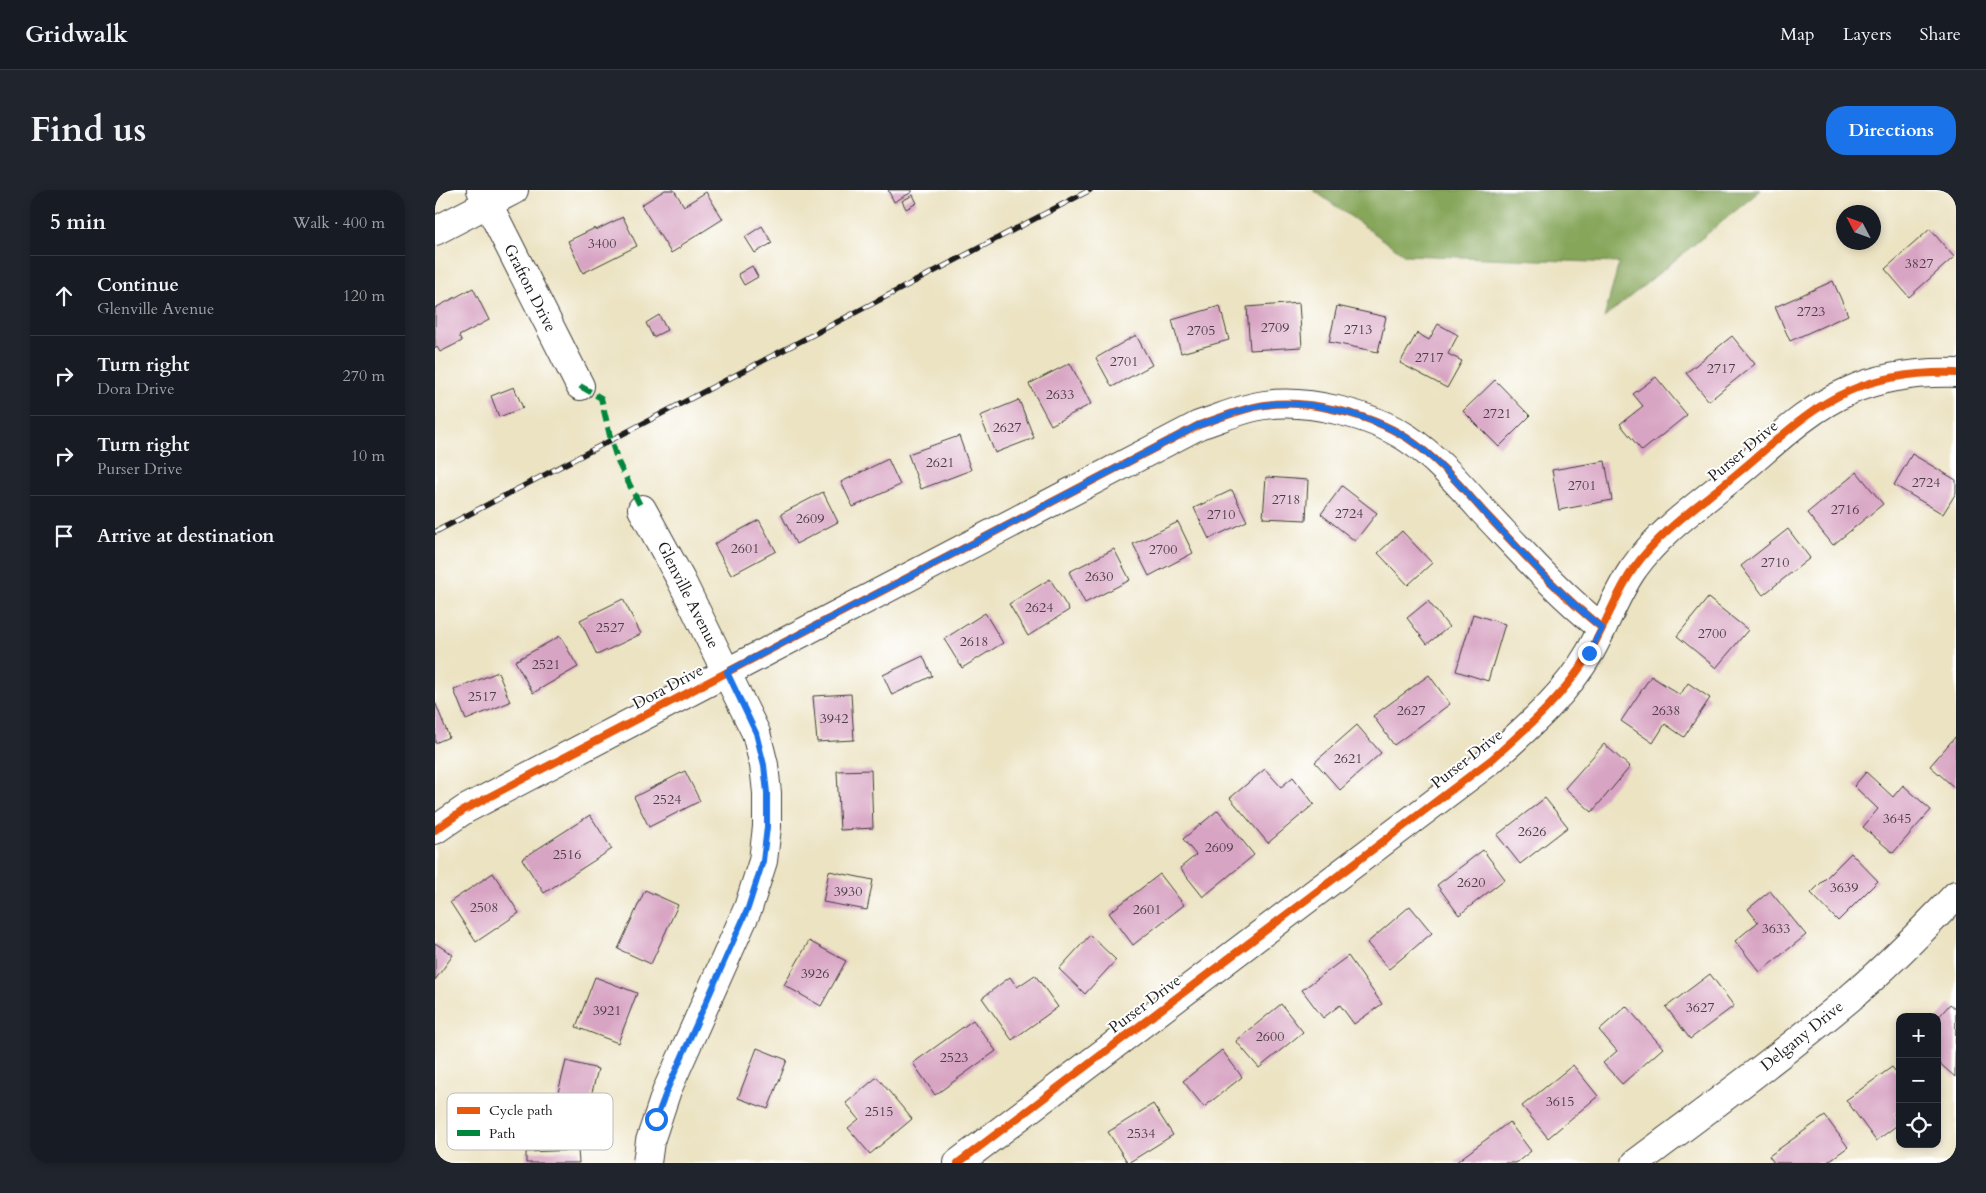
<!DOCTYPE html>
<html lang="en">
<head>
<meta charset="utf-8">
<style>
  body { margin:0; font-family:Cardo,serif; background:#20242c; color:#f1f3f6 }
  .controls { position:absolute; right:15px; bottom:15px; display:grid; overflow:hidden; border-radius:10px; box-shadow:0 2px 8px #0003 }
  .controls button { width:45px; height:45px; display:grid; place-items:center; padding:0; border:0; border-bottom:1px solid #363941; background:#171b24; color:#f1f3f6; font:25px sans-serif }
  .compass { position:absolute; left:1401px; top:15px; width:45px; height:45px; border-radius:50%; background:#171b24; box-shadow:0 2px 8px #0003; rotate:311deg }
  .stop { position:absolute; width:15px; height:15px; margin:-11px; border:4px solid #1a73e8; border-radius:50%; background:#fff }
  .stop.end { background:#1a73e8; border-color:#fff; box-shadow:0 1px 5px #0008 }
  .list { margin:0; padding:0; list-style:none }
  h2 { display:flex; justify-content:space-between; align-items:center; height:65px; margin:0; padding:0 20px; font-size:21px }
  h2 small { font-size:16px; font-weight:400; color:#9ea1a6 }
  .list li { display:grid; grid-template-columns:32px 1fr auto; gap:15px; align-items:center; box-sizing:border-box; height:80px; padding:0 20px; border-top:1px solid #363941 }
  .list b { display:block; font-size:19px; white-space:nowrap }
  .list p { margin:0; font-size:16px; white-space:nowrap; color:#9ea1a6 }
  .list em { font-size:16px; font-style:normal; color:#9ea1a6 }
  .icon { flex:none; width:28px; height:28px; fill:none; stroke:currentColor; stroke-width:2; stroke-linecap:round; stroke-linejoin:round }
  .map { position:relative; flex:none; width:1521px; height:973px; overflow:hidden; border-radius:20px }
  header { display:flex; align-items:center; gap:30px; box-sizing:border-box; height:70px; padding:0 25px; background:#171b24; border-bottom:1px solid #363941 }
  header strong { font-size:24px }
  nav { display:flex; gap:28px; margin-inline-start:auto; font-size:18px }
  .intro { display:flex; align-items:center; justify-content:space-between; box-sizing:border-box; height:120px; padding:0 30px }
  h1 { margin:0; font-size:35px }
  .button { padding:12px 22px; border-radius:20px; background:#1a73e8; color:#fff; font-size:18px; font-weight:700 }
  main { display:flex; gap:30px; padding:0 30px }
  aside { flex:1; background:#171b24; border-radius:20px; box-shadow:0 2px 8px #0003 }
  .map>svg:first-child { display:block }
  .forest { fill:#86a65a; stroke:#51613b }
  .building { fill:#d8a4c3 }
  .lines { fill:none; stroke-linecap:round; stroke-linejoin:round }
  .minor-casing { stroke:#3b3a35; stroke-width:30 }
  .minor { stroke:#fff; stroke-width:28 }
  .rail-casing { stroke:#1c1c1c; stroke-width:5.5 }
  .rail { stroke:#fff; stroke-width:4; stroke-dasharray:11; stroke-linecap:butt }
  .quiet { stroke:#00873e; stroke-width:6; stroke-dasharray:12 6; stroke-linecap:butt }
  .cycleway-casing { stroke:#fff; stroke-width:11 }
  .cycleway { stroke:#e8590c; stroke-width:8 }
  .route { stroke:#1a73e8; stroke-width:6 }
  .labels { text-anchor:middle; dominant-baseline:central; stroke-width:4; stroke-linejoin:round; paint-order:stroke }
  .number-label { font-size:14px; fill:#4b3e46 }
  .street-label { font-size:16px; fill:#1c1c1c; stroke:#fff }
  .key { fill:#fff; stroke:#bbb; stroke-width:1 }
  .key-label { font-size:14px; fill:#1c1c1c }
</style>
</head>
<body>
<header>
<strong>Gridwalk</strong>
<nav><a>Map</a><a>Layers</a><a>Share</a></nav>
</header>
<div class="intro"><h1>Find us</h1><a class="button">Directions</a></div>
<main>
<aside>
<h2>5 min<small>Walk · 400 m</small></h2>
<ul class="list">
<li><svg class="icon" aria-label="ahead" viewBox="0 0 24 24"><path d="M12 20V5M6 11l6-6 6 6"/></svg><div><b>Continue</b><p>Glenville Avenue</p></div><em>120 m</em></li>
<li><svg class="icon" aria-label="right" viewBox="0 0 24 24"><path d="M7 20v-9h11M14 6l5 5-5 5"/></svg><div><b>Turn right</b><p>Dora Drive</p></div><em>270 m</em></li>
<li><svg class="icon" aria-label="right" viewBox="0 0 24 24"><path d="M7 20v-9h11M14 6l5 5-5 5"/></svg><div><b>Turn right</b><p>Purser Drive</p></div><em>10 m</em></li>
<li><svg class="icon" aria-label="arrive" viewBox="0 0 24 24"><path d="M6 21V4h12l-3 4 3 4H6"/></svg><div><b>Arrive at destination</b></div></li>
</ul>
</aside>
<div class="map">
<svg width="1521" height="973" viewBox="0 0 1521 973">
  <rect width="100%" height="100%" fill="#fff"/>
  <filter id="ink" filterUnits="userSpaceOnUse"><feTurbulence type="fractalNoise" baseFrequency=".02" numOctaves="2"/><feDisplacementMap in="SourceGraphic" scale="10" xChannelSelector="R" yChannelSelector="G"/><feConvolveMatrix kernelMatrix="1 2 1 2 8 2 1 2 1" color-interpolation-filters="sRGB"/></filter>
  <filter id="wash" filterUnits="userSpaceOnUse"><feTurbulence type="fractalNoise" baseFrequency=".0096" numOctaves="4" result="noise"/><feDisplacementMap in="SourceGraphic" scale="20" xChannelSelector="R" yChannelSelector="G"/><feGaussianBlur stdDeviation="1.12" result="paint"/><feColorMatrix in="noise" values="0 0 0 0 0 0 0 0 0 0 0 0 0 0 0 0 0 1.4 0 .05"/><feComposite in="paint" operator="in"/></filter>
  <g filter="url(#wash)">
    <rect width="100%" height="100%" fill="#ece3c3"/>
    <path class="forest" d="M878,0H1326L1169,128L1184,73L970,65Z"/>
    <g id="blocks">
      <g class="building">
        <path d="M230,0H239L249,16L271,2L288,29L245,56L246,57L236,63L206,15Z"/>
        <path d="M453,0H477V2L459,12Z"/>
        <path d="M478,5L482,13L471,19L467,11Z"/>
        <path d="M188,27L202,56L148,83L133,51L160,38L161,40Z"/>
        <path d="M327,36L337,53L320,63L310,47Z"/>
        <path d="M1495,39L1519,67L1474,107L1450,79Z"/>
        <path d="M317,76L323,87L309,95L303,84Z"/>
        <path d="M1398,91L1413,125L1355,151L1340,117Z"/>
        <path d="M38,98L54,130L24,146L27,151L5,162L2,157L0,158V118Z"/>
        <path d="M864,113L867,157L815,160L812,117Z"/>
        <path d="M785,116L794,150L746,163L737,130Z"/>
        <path d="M902,116L951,127L943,162L894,152Z"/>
        <path d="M224,125L232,140L218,147L211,133Z"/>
        <path d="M1003,134L1023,145L1013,164L1027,171L1012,198L965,173L982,143L994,150Z"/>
        <path d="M701,145L717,175L677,197L661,168Z"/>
        <path d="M1297,146L1320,174L1274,211L1251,183Z"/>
        <path d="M635,173L656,214L616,235L594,194Z"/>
        <path d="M1221,187L1252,225L1207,261L1185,234L1208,216L1198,204Z"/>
        <path d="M1060,190L1095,226L1064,257L1028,221Z"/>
        <path d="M79,197L88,218L64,227L56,206Z"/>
        <path d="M584,210L599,248L560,263L545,226Z"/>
        <path d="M524,246L536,280L486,299L473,264Z"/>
        <path d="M1477,264L1521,290V303L1508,324L1459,295Z"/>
        <path d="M453,269L465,295L418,317L406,292Z"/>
        <path d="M1170,271L1177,310L1124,320L1117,280Z"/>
        <path d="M1422,282L1448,314L1398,355L1372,323Z"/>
        <path d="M831,287L873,290L871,330L828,328Z"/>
        <path d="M907,296L942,323L920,351L886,324Z"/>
        <path d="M797,300L812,331L774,349L759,318Z"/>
        <path d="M388,302L403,332L361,354L346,324Z"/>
        <path d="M324,330L341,361L296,385L279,354Z"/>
        <path d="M743,332L758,363L714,386L698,354Z"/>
        <path d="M1353,339L1375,368L1328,405L1306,376Z"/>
        <path d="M967,341L997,373L973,395L943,363Z"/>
        <path d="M679,359L695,390L650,413L634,382Z"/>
        <path d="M615,389L634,420L593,446L574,414Z"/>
        <path d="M1273,408L1313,440L1281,478L1242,446Z"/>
        <path d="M188,409L206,444L162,465L145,430Z"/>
        <path d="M993,411L1014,437L992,454L972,428Z"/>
        <path d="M550,423L568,453L527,478L509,449Z"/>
        <path d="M1038,424L1070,434L1053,491L1021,481Z"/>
        <path d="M125,446L143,477L98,503L80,471Z"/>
        <path d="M488,466L497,486L457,505L448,485Z"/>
        <path d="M63,482L75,512L31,530L19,500Z"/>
        <path d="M994,485L1015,514L959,555L938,526Z"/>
        <path d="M1216,486L1245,505L1253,493L1275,508L1249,547L1230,534L1218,553L1186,531Z"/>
        <path d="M416,504L419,550L382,552L378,506Z"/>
        <path d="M0,512L14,547L0,553Z"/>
        <path d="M922,535L946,563L905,600L880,572Z"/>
        <path d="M1521,546V599L1495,576Z"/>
        <path d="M1169,554L1195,577L1157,622L1130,598Z"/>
        <path d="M830,579L846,597L858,587L879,614L833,653L795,608Z"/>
        <path d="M436,580L438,638L405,640L402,581Z"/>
        <path d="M250,581L265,611L214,637L199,607Z"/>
        <path d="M1431,582L1458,607L1468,595L1496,620L1458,663L1428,637L1443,619L1419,596Z"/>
        <path d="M1110,608L1133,637L1085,674L1062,645Z"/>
        <path d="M783,620L819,665L768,707L745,678L761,665L748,649Z"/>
        <path d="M155,625L177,659L109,703L87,669Z"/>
        <path d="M1048,660L1070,689L1024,725L1002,695Z"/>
        <path d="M1416,663L1443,691L1403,731L1376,703Z"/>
        <path d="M394,681L438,690L432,720L388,712Z"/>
        <path d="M58,683L84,723L41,752L15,712Z"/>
        <path d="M725,684L749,715L698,755L674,723Z"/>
        <path d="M210,700L243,715L216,774L183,759Z"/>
        <path d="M1335,701L1371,745L1325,782L1300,751L1323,732L1313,719Z"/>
        <path d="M975,716L997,743L954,779L932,753Z"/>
        <path d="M655,745L681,770L650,804L624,779Z"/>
        <path d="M374,751L411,771L386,816L349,795Z"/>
        <path d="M0,753L18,765L0,790Z"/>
        <path d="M913,766L947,814L919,834L905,815L888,828L867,800Z"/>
        <path d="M1275,784L1299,816L1255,849L1231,817Z"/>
        <path d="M600,785L623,817L577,850L547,808L575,787L582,797Z"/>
        <path d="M160,787L202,803L183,853L141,837Z"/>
        <path d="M846,814L868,842L824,878L801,851Z"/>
        <path d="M1515,814L1521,819L1520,887L1502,871V829Z"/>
        <path d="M1191,816L1228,858L1187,894L1168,873L1182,861L1164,840Z"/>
        <path d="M538,830L561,861L500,905L478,873Z"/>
        <path d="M322,858L352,870L333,919L303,908Z"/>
        <path d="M787,860L807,887L769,917L748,891Z"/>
        <path d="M131,871L163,879L148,937L116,930Z"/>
        <path d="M1138,875L1163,906L1113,948L1087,916Z"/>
        <path d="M1457,877L1465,887V919L1459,924L1465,933L1441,951L1411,910Z"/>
        <path d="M442,887L477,929L435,964L413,938L424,929L411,913Z"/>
        <path d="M718,914L738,945L693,973L673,942Z"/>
        <path d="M1390,926L1413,957L1391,973H1339L1334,966Z"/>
        <path d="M1074,932L1096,961L1081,973H1020Z"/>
        <path d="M143,960L144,973H91V962Z"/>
      </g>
    </g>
  </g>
  <g filter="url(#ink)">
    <use href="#blocks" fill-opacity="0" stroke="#3b3a35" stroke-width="1"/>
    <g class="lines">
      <defs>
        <g id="minor">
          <path d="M46,0L145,196"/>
          <path d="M0,41L79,0"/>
          <path d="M207,319L246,390L321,543L329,575L332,603V637L328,671L313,718L232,900L215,951L212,973"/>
          <path d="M0,640L29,620L764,235C786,228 807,218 830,215C872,209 935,224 972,248C1001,267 1025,295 1048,321C1087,362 1123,403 1167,438"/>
          <path d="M523,973L1056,570C1093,537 1130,505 1155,462C1170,436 1182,401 1199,378C1225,341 1264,315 1299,286C1335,257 1370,220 1414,201C1448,186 1484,182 1521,183"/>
          <path d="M1201,973C1273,919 1346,866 1415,808C1452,776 1487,741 1521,705"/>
        </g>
      </defs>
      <use href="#minor" class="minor-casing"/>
      <use href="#minor" class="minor"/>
      <defs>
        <path id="rail" d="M0,342L655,0"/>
      </defs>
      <use href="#rail" class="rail-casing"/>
      <use href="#rail" class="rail"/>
      <path class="quiet" d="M145,196L166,208L176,250L183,272L207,319"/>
      <defs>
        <g id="cycleway">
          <path d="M0,640L29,620L764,235C786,228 807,218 830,215C872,209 935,224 972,248C1001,267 1025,295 1048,321C1087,362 1123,403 1167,438"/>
          <path d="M523,973L1056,570C1093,537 1130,505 1155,462C1170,436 1182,401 1199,378C1225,341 1264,315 1299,286C1335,257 1370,220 1414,201C1448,186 1484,182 1521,183"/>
        </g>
      </defs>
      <use href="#cycleway" class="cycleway-casing"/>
      <use href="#cycleway" class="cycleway"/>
    </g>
  </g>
  <g class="lines" filter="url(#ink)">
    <path class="route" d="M221,929L232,900L313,718L328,671L332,637V603L329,575L321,543L292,482L764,235C786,228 807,218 830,215C872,209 935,224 972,248C1001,267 1025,295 1048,321C1087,362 1123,403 1167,438L1154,463"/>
  </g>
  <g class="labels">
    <g class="number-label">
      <text x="167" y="53">3400</text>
      <text x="1484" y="73">3827</text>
      <text x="1376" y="121">2723</text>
      <text x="840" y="137">2709</text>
      <text x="923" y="139">2713</text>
      <text x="766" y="140">2705</text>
      <text x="994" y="167">2717</text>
      <text x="689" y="171">2701</text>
      <text x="1286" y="178">2717</text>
      <text x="625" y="204">2633</text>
      <text x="1062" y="223">2721</text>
      <text x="572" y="237">2627</text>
      <text x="505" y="272">2621</text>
      <text x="1491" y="292">2724</text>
      <text x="1147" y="295">2701</text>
      <text x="851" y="309">2718</text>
      <text x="1410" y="319">2716</text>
      <text x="914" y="323">2724</text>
      <text x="786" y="324">2710</text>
      <text x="375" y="328">2609</text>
      <text x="310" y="358">2601</text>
      <text x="728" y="359">2700</text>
      <text x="1340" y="372">2710</text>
      <text x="664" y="386">2630</text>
      <text x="604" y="417">2624</text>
      <text x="175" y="437">2527</text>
      <text x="1277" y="443">2700</text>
      <text x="539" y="451">2618</text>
      <text x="111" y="474">2521</text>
      <text x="47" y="506">2517</text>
      <text x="976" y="520">2627</text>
      <text x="1231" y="520">2638</text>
      <text x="399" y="528">3942</text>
      <text x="913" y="568">2621</text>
      <text x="232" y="609">2524</text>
      <text x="1462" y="628">3645</text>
      <text x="1097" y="641">2626</text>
      <text x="784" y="657">2609</text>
      <text x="132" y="664">2516</text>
      <text x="1036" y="692">2620</text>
      <text x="1409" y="697">3639</text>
      <text x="413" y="701">3930</text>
      <text x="49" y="717">2508</text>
      <text x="712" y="719">2601</text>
      <text x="1341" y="738">3633</text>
      <text x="380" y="783">3926</text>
      <text x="1265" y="817">3627</text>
      <text x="172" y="820">3921</text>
      <text x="835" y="846">2600</text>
      <text x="519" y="867">2523</text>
      <text x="1125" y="911">3615</text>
      <text x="444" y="921">2515</text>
      <text x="706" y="943">2534</text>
    </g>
    <g class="street-label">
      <text transform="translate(95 98) rotate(63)">Grafton Drive</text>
      <text transform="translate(1308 261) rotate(-40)">Purser Drive</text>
      <text transform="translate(253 405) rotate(63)">Glenville Avenue</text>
      <text transform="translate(233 497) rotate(-28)">Dora Drive</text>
      <text transform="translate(1032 569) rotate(-38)">Purser Drive</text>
      <text transform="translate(710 814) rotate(-37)">Purser Drive</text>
      <text transform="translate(1367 846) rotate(-39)">Delgany Drive</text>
    </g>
  </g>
  <rect x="12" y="903" width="166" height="57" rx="8" class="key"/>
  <rect x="22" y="917" width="23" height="7" fill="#e8590c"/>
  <rect x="22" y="940" width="23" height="6" fill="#00873e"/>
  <g class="key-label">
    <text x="54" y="925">Cycle path</text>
    <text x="54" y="948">Path</text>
  </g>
</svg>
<div class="controls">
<button>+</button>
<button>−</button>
<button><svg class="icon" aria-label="locate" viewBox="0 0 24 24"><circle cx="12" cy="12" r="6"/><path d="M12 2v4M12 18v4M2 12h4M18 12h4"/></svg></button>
</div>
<svg class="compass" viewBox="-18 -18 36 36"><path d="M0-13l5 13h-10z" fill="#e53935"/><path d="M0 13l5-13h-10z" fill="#9ea1a6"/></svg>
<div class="stop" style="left:221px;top:929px"></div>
<div class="stop end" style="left:1154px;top:463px"></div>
</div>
</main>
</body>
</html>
